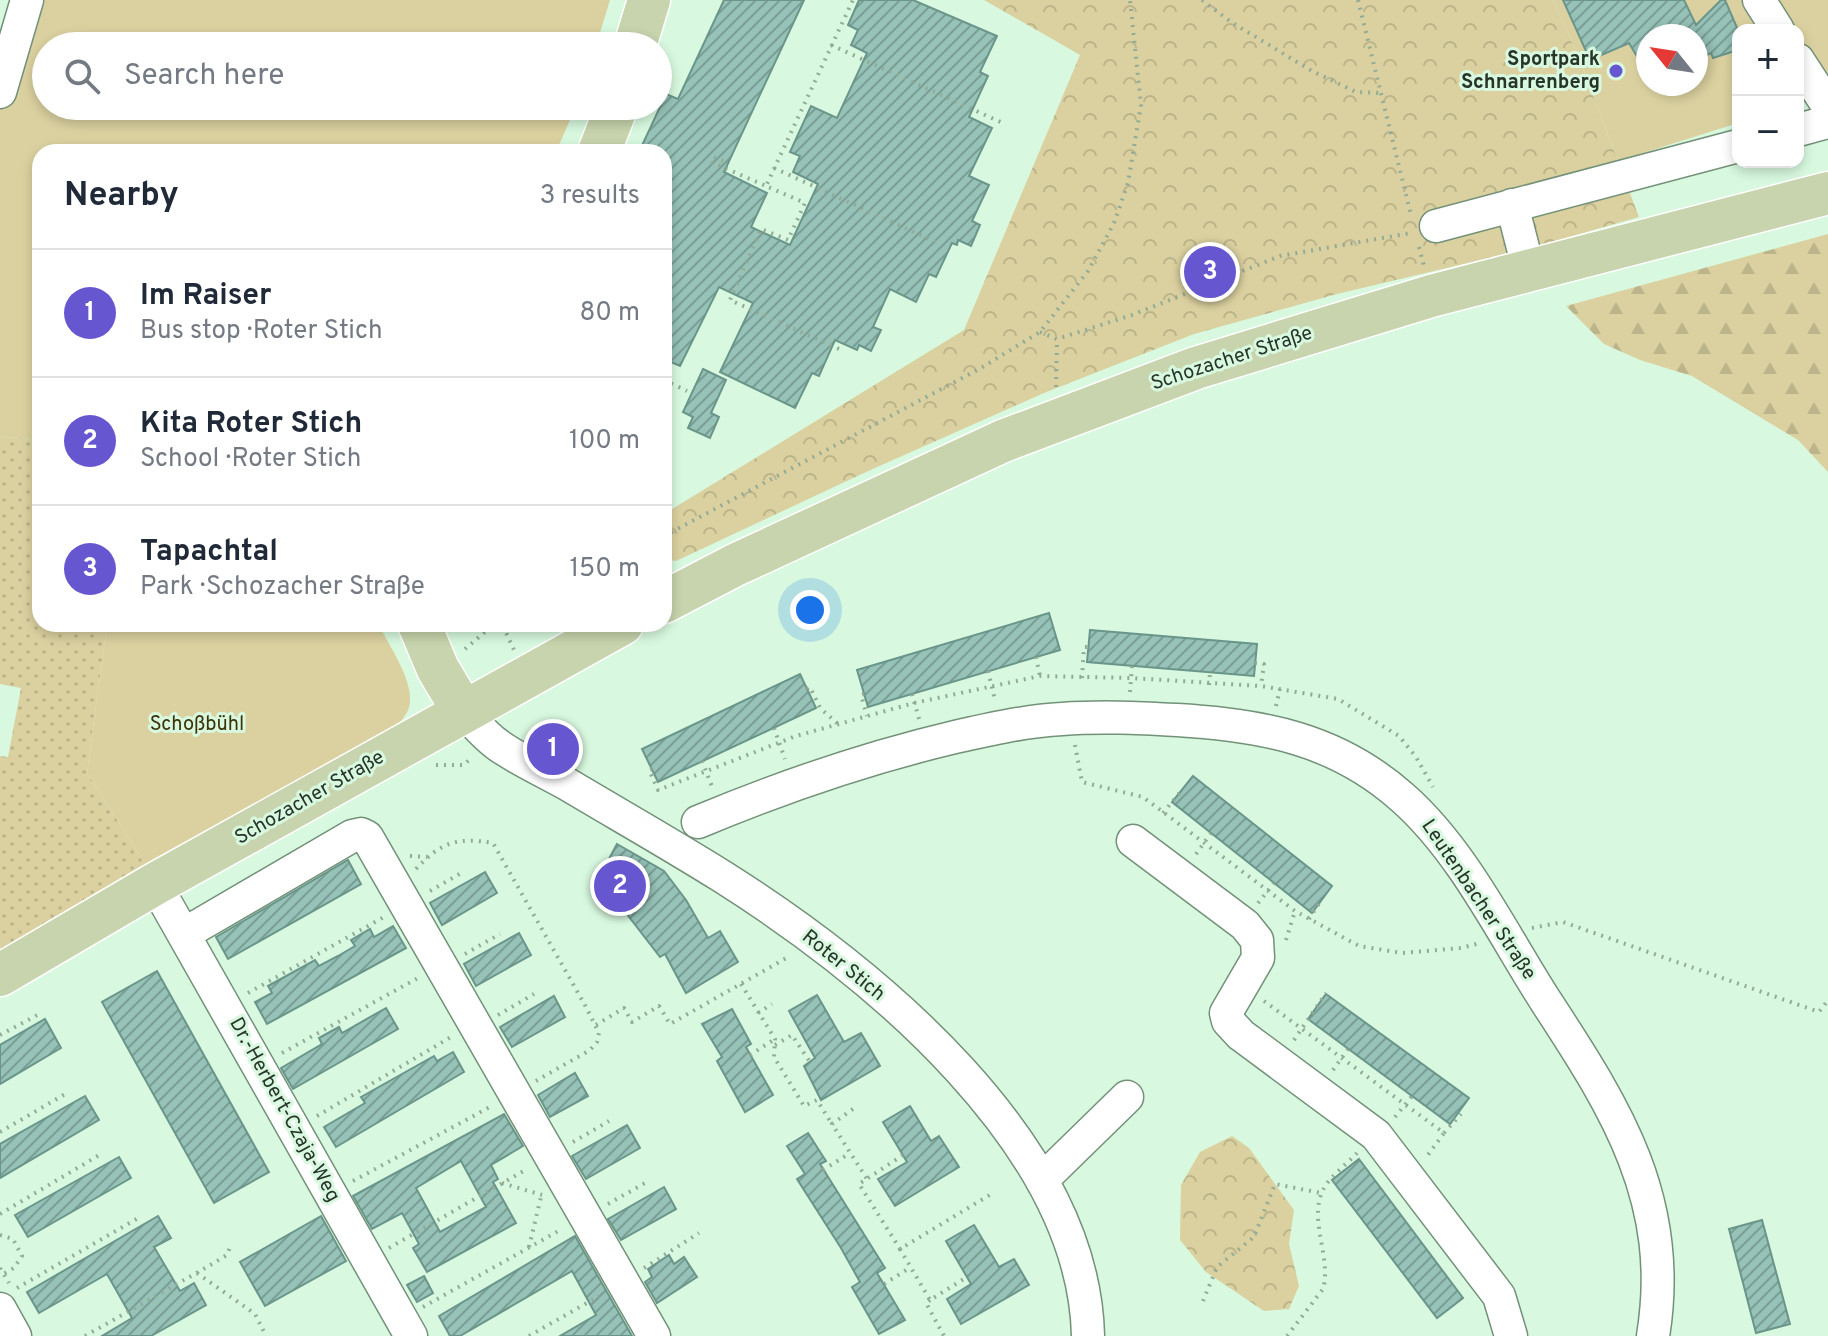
<!DOCTYPE html>
<html lang="en">
<head>
<meta charset="utf-8">
<style>
  body { margin:0; font-family:Overpass,sans-serif; background:#f6f6f7; color:#1f2937 }
  .controls { position:absolute; right:24px; top:24px; display:grid; overflow:hidden; border-radius:16px; box-shadow:0 4px 12px #0003 }
  .controls button { width:72px; height:72px; display:grid; place-items:center; padding:0; border:0; border-bottom:2px solid #e0e1e3; background:#fff; color:#1f2937; font:40px sans-serif }
  .compass { position:absolute; left:1636px; top:24px; width:72px; height:72px; border-radius:50%; background:#fff; box-shadow:0 4px 12px #0003; rotate:300deg }
  .you { position:absolute; left:810px; top:610px; width:28px; height:28px; margin:-20px; border:6px solid #fff; border-radius:50%; background:#1a73e8; box-shadow:0 0 0 12px #1a73e833 }
  .badge { display:grid; place-items:center; width:52px; height:52px; border-radius:50%; background:#6656cf; color:#fff; font-size:26px; font-weight:700 }
  .pin { position:absolute; translate:-50% -50%; border:4px solid #fff; box-shadow:0 2px 8px #0006 }
  .list { margin:0; padding:0; list-style:none }
  h2 { display:flex; justify-content:space-between; align-items:center; height:104px; margin:0; padding:0 32px; font-size:34px }
  h2 small { font-size:26px; font-weight:400; color:#747a83 }
  .list li { display:grid; grid-template-columns:52px 1fr auto; gap:24px; align-items:center; box-sizing:border-box; height:128px; padding:0 32px; border-top:2px solid #e0e1e3 }
  .list b { display:block; font-size:30px; white-space:nowrap }
  .list p { margin:0; font-size:26px; white-space:nowrap; color:#747a83 }
  .list em { font-size:26px; font-style:normal; color:#747a83 }
  .icon { flex:none; width:44px; height:44px; fill:none; stroke:currentColor; stroke-width:2; stroke-linecap:round; stroke-linejoin:round }
  .map { position:relative; flex:none; width:1828px; height:1336px; overflow:hidden }
  .search { position:absolute; background:#fff; box-shadow:0 4px 12px #0003; left:32px; top:32px; width:640px; height:88px; display:flex; align-items:center; gap:20px; box-sizing:border-box; padding:0 28px; border-radius:44px; color:#747a83; font-size:30px }
  .panel { position:absolute; background:#fff; box-shadow:0 4px 12px #0003; left:32px; top:144px; width:640px; height:488px; border-radius:24px }
  .map>svg:first-child { display:block }
  .grass { fill:url(#grass-dots) }
  .forest { fill:url(#forest-firs) }
  .park { fill:url(#park-crowns) }
  .garden { fill:#dbd1a0; fill-rule:evenodd }
  .building { fill:url(#building-hatch); stroke:#6a958a; stroke-width:2; fill-rule:evenodd }
  .lines { fill:none; stroke-linecap:round; stroke-linejoin:round }
  .minor-casing { stroke:#729178; stroke-width:35 }
  .major-casing { stroke:#fff; stroke-width:45 }
  .path { stroke:#92ab97; stroke-width:4; stroke-dasharray:2 6; stroke-linecap:butt }
  .minor { stroke:#fff; stroke-width:32 }
  .major { stroke:#c7d4ad; stroke-width:42 }
  .poi-dot { fill:#6656cf; stroke:#d8f9df; stroke-width:3 }
  .labels { text-anchor:middle; dominant-baseline:central; stroke-width:6; stroke-linejoin:round; paint-order:stroke }
  .poi-label { font-size:20px; font-weight:bold; fill:#27342a; stroke:#d8f9df; text-anchor:end }
  .street-label { font-size:20px; fill:#27342a; stroke:#d8f9df }
  .park-label { font-size:20px; fill:#3c3308; stroke:#d8f9df }
</style>
</head>
<body>
<div class="map">
<svg width="1828" height="1336" viewBox="0 0 1828 1336">
  <defs>
    <pattern id="grass-dots" width="8" height="8" patternUnits="userSpaceOnUse" patternTransform="scale(2)"><rect width="8" height="8" fill="#dbd1a0"/><path d="M2 2h.1M6 6h.1" fill="none" stroke="#bcb48a" stroke-width="1.8" stroke-linecap="round"/></pattern>
    <pattern id="forest-firs" width="22" height="20" patternUnits="userSpaceOnUse" patternTransform="scale(2)"><rect width="22" height="20" fill="#dbd1a0"/><path d="M5 1l3.5 6h-7zM16 11l3.5 6h-7z" fill="#bcb48a"/></pattern>
    <pattern id="park-crowns" width="20" height="18" patternUnits="userSpaceOnUse" patternTransform="scale(2)"><rect width="20" height="18" fill="#dbd1a0"/><path d="M2 6a3 3 0 1 1 6 0M12 15a3 3 0 1 1 6 0" fill="none" stroke="#bcb48a"/></pattern>
    <pattern id="building-hatch" width="6" height="6" patternUnits="userSpaceOnUse" patternTransform="scale(2)"><rect width="6" height="6" fill="#96c2b7"/><path d="M-1 1l2-2M0 6l6-6M5 7l2-2" fill="none" stroke="#7a9e95"/></pattern>
  </defs>
  <rect width="100%" height="100%" fill="#d8f9df"/>
  <path class="grass" d="M23,437L40,445V624H107L87,773L148,868L0,953V756L8,757L21,688L0,684V438Z"/>
  <path class="forest" d="M1828,234V472L1798,440L1692,376L1640,360L1604,344L1566,306Z"/>
  <g class="park">
    <path d="M984,0H1553L1579,58L1639,217L1527,249L1337,294L1194,334L1044,393L866,472L676,561L664,559V514L964,330L1080,55Z"/>
    <path d="M1232,1136L1249,1148L1294,1210L1289,1244L1299,1286L1289,1309L1264,1311L1206,1272L1180,1240L1181,1185L1200,1152Z"/>
  </g>
  <g class="garden">
    <path d="M27,0H610L596,46H46V106H576L556,152H40V445L23,437L0,438V92Z"/>
    <path d="M1553,0H1828V96L1798,104V30H1738V123L1618,161L1579,58ZM1648,36H1696V84H1648Z"/>
    <path d="M107,624H378C389,645 416,684 409,707C407,715 400,722 395,728L148,868L87,773Z"/>
  </g>
  <g class="building">
    <path d="M724,0H804L724,172L767,193L751,227L790,245L818,184L793,172L800,156L790,152L811,106L837,118L867,53L851,45L858,30L848,25L859,0H913L997,36L980,72L988,76L969,117L992,128L969,176L989,185L972,221L980,225L971,246L958,240L957,245L952,243L936,277L929,274L916,302L890,289L873,327L881,330L871,351L859,345L857,350L835,340L819,376L812,373L795,408L720,372L753,303L719,287L680,366L664,359V152H639L666,94L678,99Z"/>
    <path d="M1563,0H1684L1696,25L1721,0H1725L1738,30V50L1713,58L1711,53L1696,60V36H1648V75L1629,43L1590,60Z"/>
    <path d="M703,369L726,380L711,413L719,417L710,438L688,428L693,417L683,412Z"/>
    <path d="M1049,613L1060,650L868,707L857,670Z"/>
    <path d="M1090,630L1257,644L1254,676L1087,662Z"/>
    <path d="M800,674L816,708L658,782L642,749Z"/>
    <path d="M1193,776L1332,886L1312,913L1172,802Z"/>
    <path d="M617,844L664,871L686,900L708,938L720,931L738,962L686,993L665,954L660,957L613,896L608,861Z"/>
    <path d="M348,860L361,884L228,959L216,937Z"/>
    <path d="M485,872L497,893L442,925L430,903Z"/>
    <path d="M393,926L406,948L267,1024L255,1002L272,993L268,986L315,960L319,966L338,956L355,946L351,940L370,929L374,937Z"/>
    <path d="M519,933L531,955L476,986L464,964Z"/>
    <path d="M157,971L269,1172L214,1203L102,1002Z"/>
    <path d="M1326,994L1469,1098L1450,1124L1308,1019Z"/>
    <path d="M817,995L844,1042L861,1033L880,1066L821,1100L804,1066L815,1058L789,1011Z"/>
    <path d="M554,996L565,1017L512,1047L500,1027Z"/>
    <path d="M386,1008L398,1029L293,1089L281,1068L322,1044L319,1038L339,1027L342,1033Z"/>
    <path d="M732,1009L751,1044L746,1047L773,1095L745,1112L717,1061L722,1057L702,1024Z"/>
    <path d="M45,1019L61,1048L0,1084V1045Z"/>
    <path d="M453,1052L464,1072L336,1147L324,1127L365,1103L361,1097L434,1056L437,1061Z"/>
    <path d="M575,1073L588,1096L550,1117L538,1095Z"/>
    <path d="M85,1096L99,1120L0,1178V1144Z"/>
    <path d="M910,1106L931,1141L939,1136L959,1167L895,1206L878,1179L907,1162L883,1122Z"/>
    <path d="M504,1114L523,1146L491,1165L498,1179L493,1182L516,1223L427,1272L413,1248L419,1244L402,1213L372,1229L353,1196ZM461,1161L486,1207L440,1232L416,1188Z"/>
    <path d="M627,1125L640,1148L586,1179L572,1156Z"/>
    <path d="M808,1133L826,1161L820,1164L885,1268L877,1273L905,1320L879,1334L852,1287L860,1282L841,1248L797,1179L805,1174L787,1146Z"/>
    <path d="M119,1157L131,1178L28,1237L15,1215Z"/>
    <path d="M1359,1159L1463,1298L1437,1318L1332,1180Z"/>
    <path d="M664,1187L676,1209L621,1240L608,1219Z"/>
    <path d="M158,1216L171,1238L154,1247L180,1291L194,1283L206,1305L151,1336H102L132,1318L107,1274L39,1313L27,1292Z"/>
    <path d="M321,1216L346,1261L265,1306L240,1262Z"/>
    <path d="M1762,1220L1790,1324L1756,1333L1729,1229Z"/>
    <path d="M974,1225L999,1267L1014,1259L1029,1285L961,1324L947,1299L971,1284L946,1241Z"/>
    <path d="M575,1236L632,1336H560L596,1315L572,1271L460,1336H450L439,1316Z"/>
    <path d="M669,1255L674,1264L684,1257L697,1277L657,1303L645,1282L652,1277L648,1269Z"/>
    <path d="M424,1276L433,1293L417,1302L407,1285Z"/>
  </g>
  <g class="lines">
    <defs>
      <g id="minor">
        <path d="M1759,0L1778,30"/>
        <path d="M1798,60L1828,106"/>
        <path d="M0,92L27,0"/>
        <path d="M1798,130L1828,122"/>
        <path d="M1512,205L1529,271"/>
        <path d="M1436,226L1738,146"/>
        <path d="M463,711C474,722 485,736 498,745C519,760 544,771 567,784C619,815 672,845 723,877C873,972 1084,1144 1088,1336"/>
        <path d="M698,822C782,787 866,758 955,737C990,729 1026,721 1062,719C1101,716 1139,718 1177,720C1263,725 1337,739 1403,798C1464,852 1503,935 1547,1003C1617,1110 1675,1202 1653,1336"/>
        <path d="M1133,841L1245,925L1257,940L1258,958L1226,1013L1228,1021L1241,1035L1376,1135L1499,1296L1511,1336"/>
        <path d="M155,884L411,1336"/>
        <path d="M184,934L352,836L361,834L367,837L654,1336"/>
        <path d="M1042,1180L1127,1097"/>
        <path d="M0,1309L15,1336"/>
      </g>
      <g id="major">
        <path d="M635,46L649,0"/>
        <path d="M599,152L617,106"/>
        <path d="M664,602L735,565L1003,441L1196,368L1431,296L1828,193"/>
        <path d="M419,624L438,669L463,711"/>
        <path d="M0,975L155,884L622,624"/>
      </g>
    </defs>
    <use href="#minor" class="minor-casing"/>
    <use href="#major" class="major-casing"/>
    <g class="path">
      <path d="M1202,0L1231,22L1312,71L1356,92L1381,93"/>
      <path d="M1358,0L1411,215"/>
      <path d="M831,45L1005,124"/>
      <path d="M714,157L725,162L723,165"/>
      <path d="M711,162L766,186"/>
      <path d="M774,168L940,244"/>
      <path d="M1419,247L1424,266"/>
      <path d="M1040,332L1057,339L1132,315L1280,256L1411,233"/>
      <path d="M839,349L730,300L761,229L788,240L805,203L766,186L853,0"/>
      <path d="M664,380L687,391"/>
      <path d="M1056,387L1057,339"/>
      <path d="M664,536L981,368L1040,332L1088,271L1114,223L1128,183L1141,105L1130,0"/>
      <path d="M503,626L514,650"/>
      <path d="M465,649L492,626L508,624"/>
      <path d="M1036,657L1040,676"/>
      <path d="M1255,663L1264,664L1261,686"/>
      <path d="M988,671L995,700"/>
      <path d="M1082,678L1084,647H1088"/>
      <path d="M1209,685L1210,672"/>
      <path d="M807,689L810,687L820,708L838,724"/>
      <path d="M1130,692L1132,666"/>
      <path d="M864,694L861,695L867,716"/>
      <path d="M912,694L919,719"/>
      <path d="M1276,706L1280,689"/>
      <path d="M774,728L785,759"/>
      <path d="M1075,745L1082,782L1143,797L1295,911L1359,946L1402,953L1461,948L1480,943"/>
      <path d="M702,761L713,789"/>
      <path d="M436,765H464L472,757"/>
      <path d="M652,769L649,770L658,790L796,736L914,703L1040,676L1131,678L1261,686L1338,699L1399,736L1416,757L1433,787"/>
      <path d="M1163,813L1182,790"/>
      <path d="M1196,854L1211,833"/>
      <path d="M410,856L427,857"/>
      <path d="M416,869C441,842 457,837 493,843L586,1007L599,1033L597,1042L590,1050L536,1081"/>
      <path d="M430,891L463,872"/>
      <path d="M1258,903L1274,883"/>
      <path d="M1309,919L1320,902"/>
      <path d="M1532,928L1563,922L1819,1012L1828,1000"/>
      <path d="M1286,940L1295,911"/>
      <path d="M465,954L500,934"/>
      <path d="M741,984L775,1039L774,1057L804,1106L817,1100L832,1124"/>
      <path d="M248,993L384,917"/>
      <path d="M1264,1001L1444,1133L1425,1159"/>
      <path d="M758,1013L772,1004"/>
      <path d="M498,1015L534,994"/>
      <path d="M596,1025L624,1008L632,1022L659,1006L670,1024L790,956"/>
      <path d="M0,1035L41,1013"/>
      <path d="M1294,1040L1326,993"/>
      <path d="M775,1045L792,1035L810,1062"/>
      <path d="M282,1053L418,978"/>
      <path d="M750,1055L775,1039"/>
      <path d="M1333,1070L1348,1049"/>
      <path d="M853,1109L832,1124L867,1179"/>
      <path d="M317,1116L451,1037"/>
      <path d="M1395,1117L1412,1096"/>
      <path d="M0,1132L67,1093"/>
      <path d="M1444,1133L1461,1114"/>
      <path d="M573,1142L609,1121"/>
      <path d="M903,1155L859,1184L900,1249L993,1193"/>
      <path d="M823,1170L850,1153"/>
      <path d="M353,1181L490,1107"/>
      <path d="M502,1183L542,1195"/>
      <path d="M608,1204L645,1183"/>
      <path d="M0,1214L101,1154"/>
      <path d="M0,1235L13,1239L22,1256L14,1268L3,1274"/>
      <path d="M529,1247L541,1197"/>
      <path d="M389,1248L527,1169"/>
      <path d="M900,1249L930,1300L967,1277"/>
      <path d="M0,1268L9,1283"/>
      <path d="M644,1268L699,1233"/>
      <path d="M197,1273L255,1314L266,1336"/>
      <path d="M884,1284L911,1267"/>
      <path d="M17,1288L140,1217"/>
      <path d="M930,1300L926,1303L944,1336"/>
      <path d="M1203,1301L1217,1267L1254,1237L1275,1184L1321,1193"/>
      <path d="M423,1307L562,1229"/>
      <path d="M85,1336L207,1267L227,1255L230,1247"/>
      <path d="M529,1336L599,1296"/>
      <path d="M1287,1336L1323,1289C1332,1258 1308,1220 1323,1190C1330,1176 1346,1165 1357,1153"/>
    </g>
    <use href="#minor" class="minor"/>
    <use href="#major" class="major"/>
  </g>
  <circle class="poi-dot" cx="1616" cy="71" r="8"/>
  <g class="labels">
    <g class="poi-label">
      <text x="1600" y="60">Sportpark<tspan x="1600" dy="23">Schnarrenberg</tspan></text>
    </g>
    <g class="street-label">
      <text transform="translate(1232 359) rotate(-18)">Schozacher Straße</text>
      <text transform="translate(310 798) rotate(-30)">Schozacher Straße</text>
      <text transform="translate(1478 900) rotate(56)">Leutenbacher Straße</text>
      <text transform="translate(843 966) rotate(39)">Roter Stich</text>
      <text transform="translate(284 1110) rotate(61)">Dr.-Herbert-Czaja-Weg</text>
    </g>
    <g class="park-label">
      <text x="197" y="725">Schoßbühl</text>
    </g>
  </g>
</svg>
<div class="controls">
<button>+</button>
<button>−</button>
</div>
<svg class="compass" viewBox="-18 -18 36 36"><path d="M0-13l5 13h-10z" fill="#e53935"/><path d="M0 13l5-13h-10z" fill="#747a83"/></svg>
<div class="you"></div>
<div class="pin badge" style="left:553px;top:749px">1</div>
<div class="pin badge" style="left:620px;top:886px">2</div>
<div class="pin badge" style="left:1210px;top:272px">3</div>
<div class="search"><svg class="icon" aria-label="search" viewBox="0 0 24 24"><circle cx="10" cy="10" r="6"/><path d="M15 15l6 6"/></svg>Search here</div>
<section class="panel">
<h2>Nearby<small>3 results</small></h2>
<ul class="list">
<li><span class="badge">1</span><div><b>Im Raiser</b><p>Bus stop · Roter Stich</p></div><em>80 m</em></li>
<li><span class="badge">2</span><div><b>Kita Roter Stich</b><p>School · Roter Stich</p></div><em>100 m</em></li>
<li><span class="badge">3</span><div><b>Tapachtal</b><p>Park · Schozacher Straße</p></div><em>150 m</em></li>
</ul>
</section>
</div>
</body>
</html>
